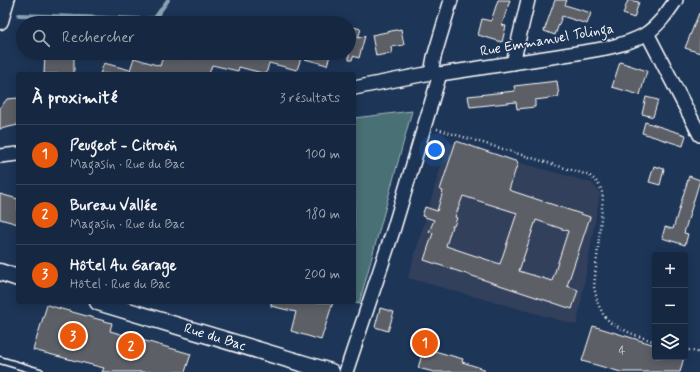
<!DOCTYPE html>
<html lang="fr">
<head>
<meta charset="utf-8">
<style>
  body { margin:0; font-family:Mynerve,sans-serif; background:#1f3048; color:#f1f3f6 }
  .controls { position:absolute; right:12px; bottom:12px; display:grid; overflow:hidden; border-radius:4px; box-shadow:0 2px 10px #0003 }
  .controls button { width:36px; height:36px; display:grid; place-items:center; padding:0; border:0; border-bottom:1px solid #35445a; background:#162841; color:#f1f3f6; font:20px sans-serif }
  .you { position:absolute; left:435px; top:150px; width:14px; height:14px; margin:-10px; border:3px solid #fff; border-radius:50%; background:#1a73e8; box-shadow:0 0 0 6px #1a73e833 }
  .badge { display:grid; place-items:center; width:26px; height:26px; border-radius:50%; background:#ea580c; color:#fff; font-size:13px; font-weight:700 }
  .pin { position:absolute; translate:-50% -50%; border:2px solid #fff; box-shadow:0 1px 4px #0006 }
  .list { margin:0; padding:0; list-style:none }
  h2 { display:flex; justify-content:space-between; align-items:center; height:52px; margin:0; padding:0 16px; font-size:17px }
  h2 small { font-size:13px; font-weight:400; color:#9ea6b1 }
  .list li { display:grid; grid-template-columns:26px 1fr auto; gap:12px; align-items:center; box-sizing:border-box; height:60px; padding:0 16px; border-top:1px solid #35445a }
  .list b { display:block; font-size:15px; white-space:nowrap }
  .list p { margin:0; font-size:13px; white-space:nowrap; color:#9ea6b1 }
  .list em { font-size:13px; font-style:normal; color:#9ea6b1 }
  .icon { flex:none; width:22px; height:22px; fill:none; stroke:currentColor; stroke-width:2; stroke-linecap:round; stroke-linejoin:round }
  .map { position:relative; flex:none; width:700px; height:372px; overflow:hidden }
  .search { position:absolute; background:#162841; box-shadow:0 2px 10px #0003; left:16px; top:16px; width:340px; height:44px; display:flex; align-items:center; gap:10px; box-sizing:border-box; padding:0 14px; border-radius:22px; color:#9ea6b1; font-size:15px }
  .panel { position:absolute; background:#162841; box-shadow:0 2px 10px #0003; left:16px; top:72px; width:340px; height:232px; border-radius:4px }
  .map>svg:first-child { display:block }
  .built { fill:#30415c }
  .garden { fill:#497074; stroke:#a4b8ba }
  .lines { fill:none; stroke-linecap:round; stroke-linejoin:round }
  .stream { stroke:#8ba4b6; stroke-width:4 }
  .building { fill:#5c5e66; stroke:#fff; fill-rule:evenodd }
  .service-casing { stroke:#fff; stroke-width:9 }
  .minor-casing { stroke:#fff; stroke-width:16 }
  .tertiary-casing { stroke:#fff; stroke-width:19 }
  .path { stroke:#fff; stroke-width:2.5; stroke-dasharray:1 3; stroke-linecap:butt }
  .service { stroke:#1d3557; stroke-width:6 }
  .minor { stroke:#1d3557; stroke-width:13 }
  .tertiary { stroke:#1d3557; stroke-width:16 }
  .labels { text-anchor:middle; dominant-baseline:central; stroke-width:3; stroke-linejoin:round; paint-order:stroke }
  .number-label { font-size:12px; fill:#d6d7d9 }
  .street-label { font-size:14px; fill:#fff; stroke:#1d3557 }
</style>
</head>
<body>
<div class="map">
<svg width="700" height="372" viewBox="0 0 700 372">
  <rect width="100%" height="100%" fill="#1d3557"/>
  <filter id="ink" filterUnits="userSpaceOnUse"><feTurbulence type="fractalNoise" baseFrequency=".025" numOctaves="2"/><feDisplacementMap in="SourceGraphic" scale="8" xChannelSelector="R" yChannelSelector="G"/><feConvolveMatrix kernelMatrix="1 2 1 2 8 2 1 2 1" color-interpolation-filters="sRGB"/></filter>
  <g filter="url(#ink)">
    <path class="built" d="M448,142L592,183L600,193L577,325L408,278Z"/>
    <path class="garden" d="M412,111L359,304L353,302H354V118Z"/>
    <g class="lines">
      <path class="stream" d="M19,15L143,19L155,18L168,0"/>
    </g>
    <g class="building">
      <path d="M498,0H510L502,25L506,26L502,42L478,35L482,19L491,21Z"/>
      <path d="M555,0H567L565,5L591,13L587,24L562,16L555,35L544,31Z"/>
      <path d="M628,0L639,2L634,18L623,14Z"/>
      <path d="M699,13L700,14V53L685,48Z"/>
      <path d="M349,26L361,29L358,38L365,36L359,58L353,56L352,60H349Z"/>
      <path d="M401,29L404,45L391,47L392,53L376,56L372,35Z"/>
      <path d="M45,53H74V74H44Z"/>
      <path d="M164,53H171L191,59L193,53H331L327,65L301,58L297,70L269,63L266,74L239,67L238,71L212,65L209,74H100L104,63L130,70L134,58L160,66Z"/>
      <path d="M620,62L647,71L640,95L612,87Z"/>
      <path d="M557,81L559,97L535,100V107L517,109L516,102L470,107L468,96L515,91L514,86Z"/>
      <path d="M646,97L658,100L653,117L642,114Z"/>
      <path d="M18,98V125L0,129V108L7,99Z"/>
      <path d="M645,122L686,135L683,146L642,133Z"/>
      <path d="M456,141L518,162L509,190L590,217L567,286L578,290L572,309L424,260L433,233L429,232L434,220L422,216L425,207L437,211L443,191L440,190ZM463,196L517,213L500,264L446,246L452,226H454L457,218L455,217ZM536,220L568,231L552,281L519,271Z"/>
      <path d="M654,166L664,169L660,185L649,182Z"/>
      <path d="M689,176L700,180L684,233L688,234L685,245L662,238L665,227L673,229Z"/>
      <path d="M0,194L18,199V224L0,219Z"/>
      <path d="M271,302H333L321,340L291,331L296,312L271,306Z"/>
      <path d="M47,305L112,323L110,331L191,354L185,372H102L104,368L33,350Z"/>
      <path d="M380,308L394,312L388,331L375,327Z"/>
      <path d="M593,326L655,345V357H684L680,372H621L582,361Z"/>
      <path d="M424,348L463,359L462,362L484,369V372H434L418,368Z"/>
    </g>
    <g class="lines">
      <defs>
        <path id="service" d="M0,360L40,372"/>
        <g id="minor">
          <path d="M647,33L700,135"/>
          <path d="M513,63L528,0"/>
          <path d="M431,73L434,57L451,0"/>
          <path d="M354,88L431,73L440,74C480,68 519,62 558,56C587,51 619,49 646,34C659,25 667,13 676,0"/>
          <path d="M0,156L18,154"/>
          <path d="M346,372L393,231L440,74"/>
        </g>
        <g id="tertiary">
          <path d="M0,21L6,0"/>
          <path d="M0,272L18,278"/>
          <path id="s1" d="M98,302L331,372"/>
        </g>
      </defs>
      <use href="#service" class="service-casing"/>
      <use href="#minor" class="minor-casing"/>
      <use href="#tertiary" class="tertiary-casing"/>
      <g class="path">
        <path d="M437,129L588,175C597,180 602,187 603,198L594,287L598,304L604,316L611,323L630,333L655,342"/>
        <path d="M685,349L700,353"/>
      </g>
      <use href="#service" class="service"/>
      <use href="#minor" class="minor"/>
      <use href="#tertiary" class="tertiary"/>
    </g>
  </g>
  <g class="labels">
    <g class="number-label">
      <text x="622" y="351">4</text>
    </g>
    <g class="street-label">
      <text transform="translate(547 40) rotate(-10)">Rue Emmanuel Tolinga</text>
      <text stroke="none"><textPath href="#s1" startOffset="122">Rue du Bac</textPath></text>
    </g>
  </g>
</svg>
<div class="controls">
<button>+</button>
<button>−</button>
<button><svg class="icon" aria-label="layers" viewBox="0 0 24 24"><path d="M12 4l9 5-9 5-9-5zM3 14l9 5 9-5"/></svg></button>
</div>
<div class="you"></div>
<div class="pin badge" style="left:425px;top:343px">1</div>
<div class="pin badge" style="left:131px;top:346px">2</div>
<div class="pin badge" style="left:73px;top:336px">3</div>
<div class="search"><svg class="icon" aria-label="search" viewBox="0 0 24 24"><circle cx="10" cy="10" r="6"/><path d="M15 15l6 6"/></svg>Rechercher</div>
<section class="panel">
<h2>À proximité<small>3 résultats</small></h2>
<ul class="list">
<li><span class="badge">1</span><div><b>Peugeot - Citroën</b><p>Magasin · Rue du Bac</p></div><em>100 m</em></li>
<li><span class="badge">2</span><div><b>Bureau Vallée</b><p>Magasin · Rue du Bac</p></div><em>180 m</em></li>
<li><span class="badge">3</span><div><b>Hôtel Au Garage</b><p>Hôtel · Rue du Bac</p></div><em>200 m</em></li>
</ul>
</section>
</div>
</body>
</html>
